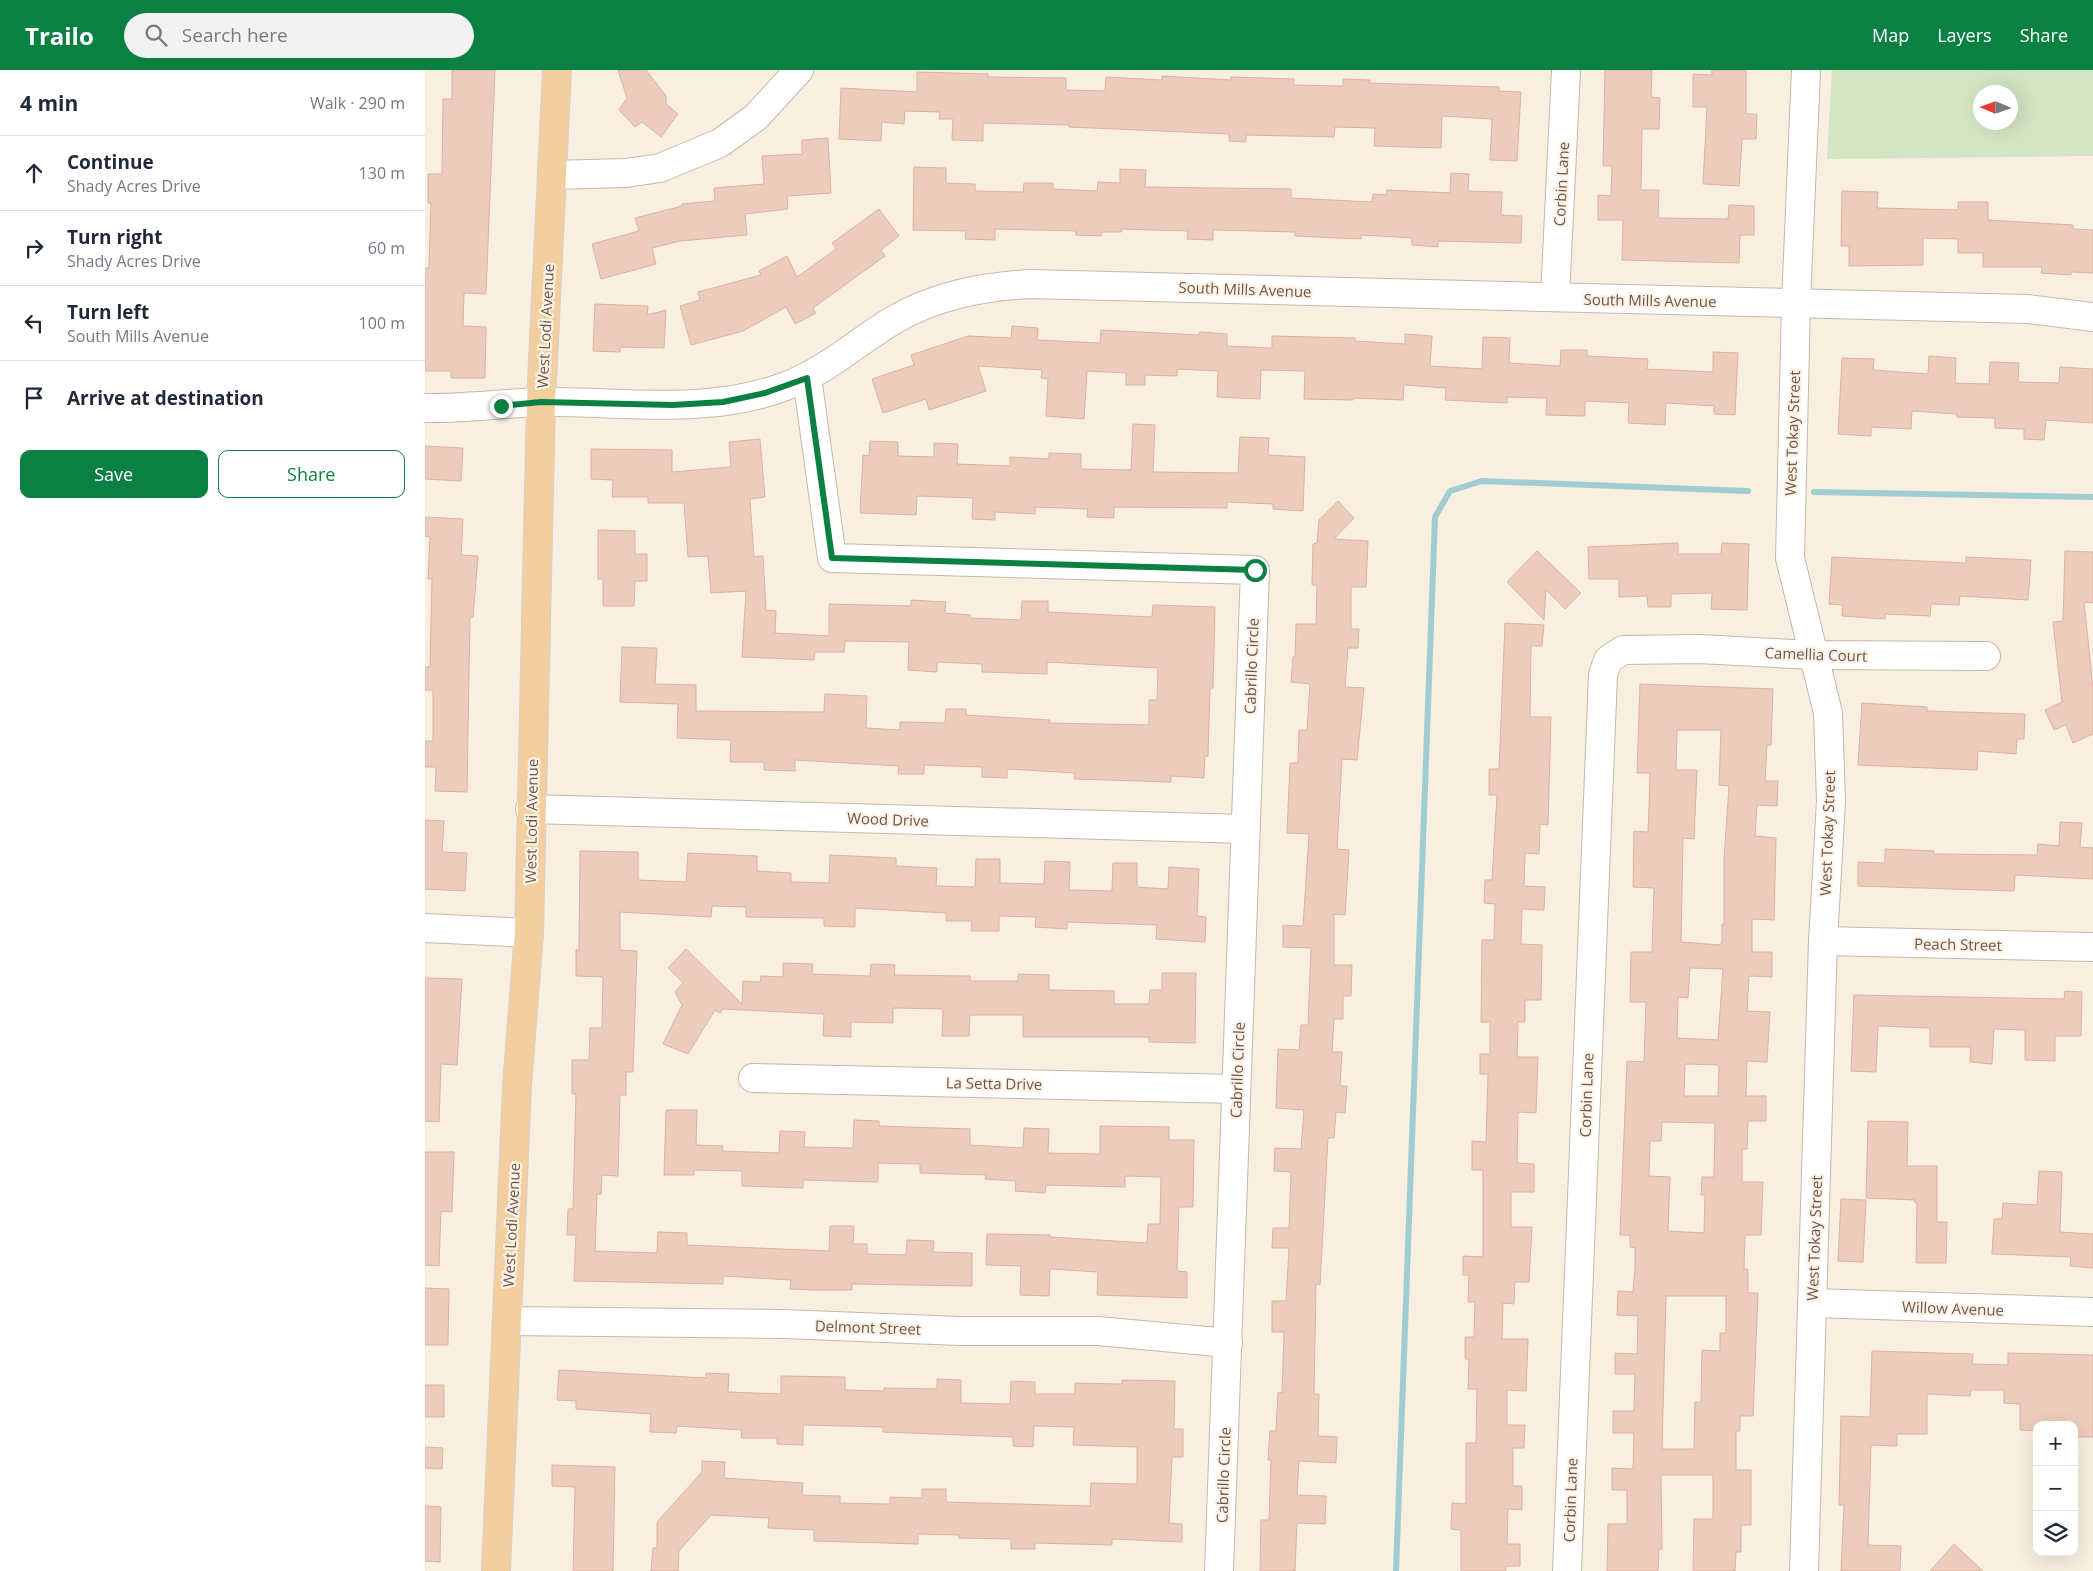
<!DOCTYPE html>
<html lang="en">
<head>
<meta charset="utf-8">
<style>
  body { margin:0; font-family:"Open Sans",sans-serif; background:#f2f2f3; color:#1f2937 }
  .controls { position:absolute; right:15px; bottom:15px; display:grid; overflow:hidden; border-radius:10px; box-shadow:0 5px 20px #0002 }
  .controls button { width:45px; height:45px; display:grid; place-items:center; padding:0; border:0; border-bottom:1px solid #e0e1e3; background:#fff; color:#1f2937; font:25px sans-serif }
  .compass { position:absolute; left:1548px; top:15px; width:45px; height:45px; border-radius:50%; background:#fff; box-shadow:0 5px 20px #0002; rotate:272deg }
  .stop { position:absolute; width:15px; height:15px; margin:-11px; border:4px solid #0b8043; border-radius:50%; background:#fff }
  .stop.end { background:#0b8043; border-color:#fff; box-shadow:0 1px 5px #0008 }
  .list { margin:0; padding:0; list-style:none }
  h2 { display:flex; justify-content:space-between; align-items:center; height:65px; margin:0; padding:0 20px; font-size:21px }
  h2 small { font-size:16px; font-weight:400; color:#747a83 }
  .list li { display:grid; grid-template-columns:32px 1fr auto; gap:15px; align-items:center; box-sizing:border-box; height:75px; padding:0 20px; border-top:1px solid #e0e1e3 }
  .list b { display:block; font-size:19px; white-space:nowrap }
  .list p { margin:0; font-size:16px; white-space:nowrap; color:#747a83 }
  .list em { font-size:16px; font-style:normal; color:#747a83 }
  .actions { display:flex; gap:10px; padding:15px 20px }
  .actions a { flex:1; padding:11px 0; border:1px solid #0b8043; border-radius:10px; text-align:center; font-size:18px; color:#0b8043 }
  .actions .main { background:#0b8043; color:#fff }
  .icon { flex:none; width:28px; height:28px; fill:none; stroke:currentColor; stroke-width:2; stroke-linecap:round; stroke-linejoin:round }
  .map { position:relative; flex:none; width:1668px; height:1501px; overflow:hidden }
  header { display:flex; align-items:center; gap:30px; box-sizing:border-box; height:70px; padding:0 25px; background:#0b8043; color:#fff }
  header strong { font-size:24px }
  nav { display:flex; gap:28px; margin-inline-start:auto; font-size:18px }
  .search { width:350px; height:45px; background:#f2f2f3; display:flex; align-items:center; gap:12px; box-sizing:border-box; padding:0 18px; border-radius:28px; color:#747a83; font-size:19px }
  main { display:flex }
  aside { flex:1; background:#fff }
  .map>svg:first-child { display:block }
  .green { fill:#d3e5c2; fill-rule:evenodd }
  .lines { fill:none; stroke-linecap:round; stroke-linejoin:round }
  .stream { stroke:#a0cdd1; stroke-width:6 }
  .building { fill:#ecccbc; stroke:#ddb29e; fill-rule:evenodd }
  .minor-casing { stroke:#c9b6aa; stroke-width:30 }
  .major-casing { stroke:#d6cfcd; stroke-width:30 }
  .minor { stroke:#fff; stroke-width:28 }
  .major { stroke:#f3ce9f; stroke-width:28 }
  .route { stroke:#0b8043; stroke-width:6 }
  .labels { text-anchor:middle; dominant-baseline:central; stroke-width:4.5; stroke-linejoin:round; paint-order:stroke }
  .street-label { font-size:15px; fill:#6e554b; stroke:#fdf3e7 }
</style>
</head>
<body>
<header>
<strong>Trailo</strong>
<div class="search"><svg class="icon" aria-label="search" viewBox="0 0 24 24"><circle cx="10" cy="10" r="6"/><path d="M15 15l6 6"/></svg>Search here</div>
<nav><a>Map</a><a>Layers</a><a>Share</a></nav>
</header>
<main>
<aside>
<h2>4 min<small>Walk · 290 m</small></h2>
<ul class="list">
<li><svg class="icon" aria-label="ahead" viewBox="0 0 24 24"><path d="M12 20V5M6 11l6-6 6 6"/></svg><div><b>Continue</b><p>Shady Acres Drive</p></div><em>130 m</em></li>
<li><svg class="icon" aria-label="right" viewBox="0 0 24 24"><path d="M7 20v-9h11M14 6l5 5-5 5"/></svg><div><b>Turn right</b><p>Shady Acres Drive</p></div><em>60 m</em></li>
<li><svg class="icon" aria-label="left" viewBox="0 0 24 24"><path d="M17 20v-9H6M10 6l-5 5 5 5"/></svg><div><b>Turn left</b><p>South Mills Avenue</p></div><em>100 m</em></li>
<li><svg class="icon" aria-label="arrive" viewBox="0 0 24 24"><path d="M6 21V4h12l-3 4 3 4H6"/></svg><div><b>Arrive at destination</b></div></li>
</ul>
<div class="actions"><a class="main">Save</a><a>Share</a></div>
</aside>
<div class="map">
<svg width="1668" height="1501" viewBox="0 0 1668 1501">
  <rect width="100%" height="100%" fill="#f9efe1"/>
  <path class="green" d="M1407,0H1668V86L1402,89ZM1556,22H1586V52H1556Z"/>
  <g class="lines">
    <g class="stream">
      <path d="M1389,422L1668,427"/>
      <path d="M971,1501L1010,447L1025,421L1057,411L1323,421"/>
    </g>
  </g>
  <g class="building">
    <path d="M27,0H70L61,224L39,223L38,256L61,257L60,308H26V301H0V198H4L6,133H3V104H17L18,29H27Z"/>
    <path d="M193,0H221L241,26V34L253,44L236,67L217,52L210,57L194,40L202,28Z"/>
    <path d="M1180,0H1227L1226,27L1235,28L1234,59H1217L1216,120H1234L1233,148L1303,149L1304,135L1329,136V165H1315L1314,193L1197,190L1198,150H1173V125L1186,126L1187,96H1178Z"/>
    <path d="M1287,0H1321V44H1332L1331,69H1317L1314,116L1278,114L1282,37H1268V4L1287,5Z"/>
    <path d="M492,2L563,4V7L641,8V20L680,21L681,7L737,10V6L806,10V7L869,9L868,15L918,16V9L945,10L944,13L1074,17V21L1096,22L1092,91L1065,90L1067,49L1017,46L1016,78L949,76L950,58L910,57L909,67L821,65V72L804,71V64L644,57V55L558,53V71L527,70L528,49H514L515,42L480,41L479,54L457,52L456,71L414,69L416,18L492,22Z"/>
    <path d="M403,68L406,123L362,126L363,139L320,144L322,165L255,171L227,178L231,194L176,209L167,174L214,161L210,148L257,136V134L290,131L289,118L339,114L337,86L377,84V70Z"/>
    <path d="M489,97L521,98V113L550,114V121L598,122L599,113H628V119L672,121L673,112L695,113V99L721,100L720,117L866,119V128L947,132L948,124L961,125L962,120L1025,123L1026,103L1044,104L1043,121L1077,122L1076,145L1097,146L1096,173L1013,171V177L987,175V168L936,165V169L870,166V162L788,160V170L762,169L763,161L697,159L696,162H677L676,166L651,165V161L570,159V170L540,169L541,161L488,160Z"/>
    <path d="M1417,121L1453,122L1452,138L1533,140V132H1563V150L1648,155V159L1668,160V203L1646,202V205L1616,203L1617,197H1558V183H1533V169L1498,168V195L1424,196V176H1416Z"/>
    <path d="M454,139L474,166L456,180L460,186L388,238L391,243L370,254L361,237L318,261L266,275L255,236L275,230L273,222L336,205L334,201L362,186L372,207L411,179L407,173Z"/>
    <path d="M170,234L223,236L222,245L241,240L239,278L195,277V282L168,281Z"/>
    <path d="M587,256L613,258L612,270L675,273L676,260L774,265L775,262L802,264V276L847,278V266L930,268V271L980,274V264L1007,266L1005,296L1057,299L1058,267L1085,268L1084,293L1135,296L1136,280H1162V286L1223,289L1222,299L1288,302V282L1313,283L1310,345L1289,344V336L1241,333L1240,355L1203,353L1204,333L1160,331V346L1121,345L1122,328L1082,327V333L1020,330L1021,318L979,315L978,330L928,328V330L879,329L880,301L836,300L835,329L792,327L793,301L752,299V306L720,305V315H701V303L662,301L659,349L621,346L623,309L616,308L617,300L553,296L561,321L504,340L501,329L458,343L447,309L489,295L486,285L543,266L586,268Z"/>
    <path d="M1504,286L1531,288L1530,313L1564,314L1565,292L1594,293L1593,312L1634,313L1635,297L1668,299V353L1621,350L1619,370L1599,369V359L1570,358V348L1532,347V344L1487,341L1486,359L1446,357V366L1413,364L1417,288L1449,289L1448,300L1503,304Z"/>
    <path d="M708,354L730,355L728,402L813,403L815,367L844,368L843,385L880,387L878,441L848,439V434L802,432V438L689,437V448L662,447L663,439L610,437V444L570,442V450L547,449L548,428L492,426L491,445L435,443L438,385L444,386L445,371L473,372V386L509,387V373L533,374L532,394L585,396V387L624,389V383L656,384V399L706,400Z"/>
    <path d="M335,369L340,427L325,429L329,487L338,486L341,540L351,541L350,563L404,566V534L486,536V530L521,532L520,543L545,545V548L596,550L597,531H623V542L727,547L728,535L790,537L788,618H785L783,686H780L779,708L746,706V712L649,709L650,703L582,699V708L557,707V697L499,695V704H473L474,696L370,690V701L339,700V692H305L306,670L252,668L253,634L195,632L197,577L232,578L230,614L271,615V641L399,642L400,624L442,626L441,658L475,660V652L520,653L521,639H541V645L625,650L624,653L724,655V630H732L733,598L622,592V604L557,602V594L512,592V602L483,600L484,572L420,571L419,582H390L389,590L317,587L321,521L286,523L283,486L263,487L259,433H223V427H187L188,410L166,409V379L247,380V402L306,397L304,372Z"/>
    <path d="M0,376L38,378L36,411L0,409Z"/>
    <path d="M913,431L929,448L909,469L943,471L941,517H926V559H934L933,578H923L920,617L939,618L932,690L917,689L912,779L924,780L920,845L909,844V895H927L926,926H918V949H909L907,982H917L915,1016H922L920,1043L911,1042L909,1068H903L895,1215L891,1214L889,1324H894L893,1366L912,1367L911,1393L874,1391L872,1425L901,1426L900,1454L872,1453L870,1501H835L836,1450H844L846,1390H843L845,1361H851L853,1322L857,1323L859,1262H847V1231H861L864,1178H847L848,1158H864L866,1102L849,1101L850,1078L876,1079L879,1040L851,1038L853,979L874,980L876,955H883L886,878L858,877V855L878,856L884,764L862,763L865,693H873L874,660H882L885,614L866,612L868,587H870L871,554H891L892,515H887L888,474L892,473L894,450Z"/>
    <path d="M0,447L38,449L36,485L53,486L48,547H45L42,722L10,721L11,697H0V671H8V620H0V597H5L7,509H3L5,467L0,466Z"/>
    <path d="M173,460L210,461V484H222V511H210L209,536H178V509H173Z"/>
    <path d="M1253,473V484H1296L1297,473L1324,474L1322,540L1286,539L1287,523L1246,524V537H1223L1222,526L1194,527V509H1164L1163,477Z"/>
    <path d="M1112,481L1156,523L1140,539L1121,520L1119,550L1082,512Z"/>
    <path d="M1640,481L1668,482V533L1659,532L1668,618V664L1648,673L1641,655L1629,660L1620,640L1637,632L1628,552L1638,551Z"/>
    <path d="M1407,487L1541,493V487L1606,490L1603,530L1535,526L1534,535L1506,534L1505,546L1460,544V549L1417,546L1418,535L1404,534Z"/>
    <path d="M1080,553L1119,555L1117,576H1106L1105,647H1126L1123,755L1115,754L1114,784L1100,783L1099,816L1120,817L1119,840L1097,839L1096,874L1117,875L1116,930H1100V952H1093L1092,987H1113L1111,1043L1093,1042L1092,1093L1109,1094V1122H1086V1157H1107L1104,1212H1090L1089,1234L1078,1233L1077,1269H1103L1101,1321L1082,1320V1355H1100L1099,1378H1088V1416H1097V1440L1083,1439L1082,1474H1095V1496H1081V1501H1036V1460L1026,1459L1027,1433L1041,1434V1373H1051L1052,1319H1043L1044,1289H1040V1267H1049L1050,1232H1043L1044,1205H1038V1186L1058,1187V1100H1047V1071L1061,1072L1063,1004H1055V984H1065V952H1056L1057,870H1069L1070,834L1059,833L1060,810H1067L1072,725H1064V699H1074Z"/>
    <path d="M1215,614L1348,619L1346,675H1342L1340,711H1353L1352,736L1332,735L1330,766L1351,768L1349,850L1327,849V882H1347V907L1324,906L1322,941L1345,942L1342,992L1322,991L1321,1026H1341V1051H1323L1322,1079H1317V1112H1338L1336,1165H1320L1319,1199H1323V1223H1333L1328,1346H1315V1361H1311V1400H1326V1455H1316V1482H1311L1310,1501H1268L1269,1449H1288V1405H1236L1237,1479H1234L1233,1501H1182L1183,1454H1202V1420H1187V1398L1208,1399L1209,1363H1188V1341H1209L1210,1304H1190V1283L1212,1284L1213,1246L1192,1245L1193,1221L1208,1222L1210,1199V1178L1205,1177V1165H1195L1202,991L1219,992L1221,932H1205L1206,882H1227L1228,852L1229,818L1208,817L1209,761L1223,762L1224,737L1225,703H1212ZM1252,660H1296L1294,715L1304,716L1299,790V854H1297V873L1294,875L1256,872L1258,768L1269,769L1272,700H1251ZM1265,898L1298,899L1293,970L1252,968L1253,927L1263,928ZM1260,994L1294,995L1293,1026H1259ZM1237,1052L1290,1053L1289,1107H1277L1276,1125H1280L1279,1163L1243,1161L1245,1107L1224,1106L1225,1071H1236ZM1241,1226H1301V1263H1295V1281L1277,1280L1276,1332H1270L1269,1379H1237Z"/>
    <path d="M1437,633L1502,637V641L1600,644L1599,669H1592L1591,684L1553,681L1552,700L1433,695Z"/>
    <path d="M0,750L19,751L17,782L42,783L40,821L0,819Z"/>
    <path d="M1635,752L1657,753L1655,777L1668,778V809L1590,805L1589,821L1433,816V792L1460,793V779L1509,781V784L1612,785L1613,774L1634,776Z"/>
    <path d="M155,781L213,782V810L261,812L263,783L332,786V801L366,803V812L404,813L405,785L471,788V796L512,798L511,816L550,817L551,789H575V813L619,814L620,791L645,792L644,820L687,821L688,793H712V817L743,819L744,797L774,799L772,846L781,847L780,872L731,869L732,855L642,852V859L610,857L611,847L574,846V861H546L547,851H521V843L430,838V857L399,856V848L321,847V837L287,836L286,847L195,842V880L212,881L208,1002H201V1025H195L193,1106L177,1105L176,1124H172L170,1181L232,1183L233,1162L262,1163V1175L404,1181L405,1156H429L428,1174H442V1184L481,1185L482,1170L509,1171L508,1182L547,1183V1216L427,1214V1220H389L365,1219L366,1210L298,1206V1214L149,1211L151,1165H142L143,1139H148L151,1024H147V990H164L165,958H177L178,907L151,906V880H154Z"/>
    <path d="M261,879L317,934L318,911L335,912L336,906L358,907V893L388,894L387,904L445,906L446,894L470,895L469,905L545,906V911H593V904L624,905V920L689,921V934H724L725,920H737V903H771L770,973L724,972V967H598V945H545L544,966H517L518,939L468,938V953L426,952V967L398,966L399,944L298,939L295,943L290,940L263,984L238,974L257,935L250,922L258,913L243,898Z"/>
    <path d="M0,908L37,909L32,995L16,994L14,1052L0,1051Z"/>
    <path d="M1640,921L1657,922L1656,966H1630V991L1600,990V960L1569,959L1567,994L1545,992L1546,977H1505V958L1453,956L1451,1002L1426,1001L1429,925L1639,929Z"/>
    <path d="M241,1040H272L271,1075L298,1076L297,1081L354,1083L355,1061L380,1062L379,1077L428,1078L429,1050L454,1051V1056L545,1059V1075L598,1078L599,1058L624,1059L623,1083L675,1084V1056L744,1057V1070H769L768,1137H754L752,1201L762,1202V1228L672,1225L673,1202L625,1199L624,1226L595,1225L596,1196L561,1195L562,1164L625,1165V1167L722,1173L723,1154H735L736,1107L700,1106V1117L621,1115L620,1123L590,1121L591,1111L560,1109L561,1105L495,1103V1094L453,1093V1112L378,1110V1118L317,1116V1101L269,1100V1105H239Z"/>
    <path d="M1443,1051L1483,1052L1482,1096H1512V1152H1522L1521,1193H1491L1492,1133H1490V1130L1441,1128Z"/>
    <path d="M0,1082H29L27,1142L16,1141L14,1196L0,1195Z"/>
    <path d="M1614,1101L1637,1102L1635,1162L1668,1164V1198L1645,1196L1646,1187L1567,1184L1569,1149H1577L1578,1133L1612,1135Z"/>
    <path d="M1416,1129L1441,1130L1438,1192L1413,1191Z"/>
    <path d="M0,1218L24,1219L23,1275H0Z"/>
    <path d="M1447,1281L1548,1284L1547,1294L1583,1295V1283L1668,1285V1367H1649V1355H1612V1361L1595,1360V1334L1579,1333V1320H1546L1545,1326L1502,1324V1364H1472V1376L1446,1375L1443,1475L1476,1476L1475,1501H1416L1419,1435H1414L1416,1346L1445,1347Z"/>
    <path d="M134,1300L281,1308V1303L304,1304L303,1322L356,1324V1306L420,1307V1320L459,1321V1318L512,1319V1309L536,1310V1333L585,1334L586,1311L610,1312V1324H650V1313L697,1314V1310L750,1311L749,1359H758V1387H747L744,1453L757,1454V1472L687,1469V1475L610,1473V1479H586V1469L534,1468V1465L493,1464V1474L389,1471V1460L343,1458L344,1448L286,1445L254,1481L253,1501H226L228,1478H232V1452L277,1402V1391L300,1392L299,1408L378,1413L377,1425L415,1426V1433L465,1434V1427L497,1428V1419H521V1432L665,1436L666,1413L712,1414V1377L648,1375L649,1357L609,1356L608,1377L588,1376V1367L458,1362V1357L378,1355V1375L352,1374V1368H316L317,1360L252,1356L251,1363L225,1362L226,1344L151,1339V1331L132,1330Z"/>
    <rect x="0" y="1315" width="19" height="32"/>
    <path d="M0,1377L18,1378L17,1399L0,1398Z"/>
    <path d="M127,1395L190,1397L188,1501H148L150,1417L127,1416Z"/>
    <path d="M0,1436L16,1437L15,1492L0,1491Z"/>
    <path d="M1529,1474L1558,1501H1505Z"/>
  </g>
  <g class="lines">
    <defs>
      <g id="minor">
        <path d="M127,105L201,103L235,98L295,73L331,47L374,0"/>
        <path d="M1130,227L1141,0"/>
        <path d="M382,307L407,488L830,500L794,1501"/>
        <path d="M0,338C39,339 78,333 117,332C199,331 282,346 361,316C401,301 431,273 467,251C509,226 555,217 604,214L1603,239L1668,247"/>
        <path d="M105,739L820,759"/>
        <path d="M0,858L104,863"/>
        <path d="M1398,871L1668,877"/>
        <path d="M328,1008L811,1019"/>
        <path d="M1387,1233L1668,1242"/>
        <path d="M82,1251L359,1254L535,1261H673L803,1273"/>
        <path d="M1142,1501L1178,605L1183,590L1198,580L1274,579L1388,585L1561,586"/>
        <path d="M1379,1501L1398,871L1406,731L1403,643L1365,488L1371,233L1381,0"/>
      </g>
      <path id="major" d="M71,1501L92,1016L104,863L116,332L132,0"/>
    </defs>
    <use href="#minor" class="minor-casing"/>
    <use href="#major" class="major-casing"/>
    <use href="#minor" class="minor"/>
    <use href="#major" class="major"/>
  </g>
  <g class="lines">
    <path class="route" d="M76,336L116,332L248,335L298,332L340,323L382,308L407,488L830,500"/>
  </g>
  <g class="labels">
    <g class="street-label">
      <text transform="translate(1136 114) rotate(-87)">Corbin Lane</text>
      <text transform="translate(820 219) rotate(2)">South Mills Avenue</text>
      <text transform="translate(1225 230) rotate(1)">South Mills Avenue</text>
      <text transform="translate(120 256) rotate(-87)">West Lodi Avenue</text>
      <text transform="translate(1367 363) rotate(-88)">West Tokay Street</text>
      <text transform="translate(1391 584) rotate(2)">Camellia Court</text>
      <text transform="translate(826 596) rotate(-88)">Cabrillo Circle</text>
      <text transform="translate(463 749) rotate(2)">Wood Drive</text>
      <text transform="translate(106 751) rotate(-89)">West Lodi Avenue</text>
      <text transform="translate(1402 763) rotate(-88)">West Tokay Street</text>
      <text transform="translate(1533 874) rotate(1)">Peach Street</text>
      <text transform="translate(812 1000) rotate(-88)">Cabrillo Circle</text>
      <text transform="translate(569 1013) rotate(1)">La Setta Drive</text>
      <text transform="translate(1161 1025) rotate(-88)">Corbin Lane</text>
      <text transform="translate(86 1155) rotate(-87)">West Lodi Avenue</text>
      <text transform="translate(1389 1168) rotate(-88)">West Tokay Street</text>
      <text transform="translate(1528 1238) rotate(2)">Willow Avenue</text>
      <text transform="translate(443 1257) rotate(2)">Delmont Street</text>
      <text transform="translate(798 1405) rotate(-88)">Cabrillo Circle</text>
      <text transform="translate(1145 1430) rotate(-88)">Corbin Lane</text>
    </g>
  </g>
</svg>
<div class="controls">
<button>+</button>
<button>−</button>
<button><svg class="icon" aria-label="layers" viewBox="0 0 24 24"><path d="M12 4l9 5-9 5-9-5zM3 14l9 5 9-5"/></svg></button>
</div>
<svg class="compass" viewBox="-18 -18 36 36"><path d="M0-13l5 13h-10z" fill="#e53935"/><path d="M0 13l5-13h-10z" fill="#747a83"/></svg>
<div class="stop" style="left:830px;top:500px"></div>
<div class="stop end" style="left:76px;top:336px"></div>
</div>
</main>
</body>
</html>
